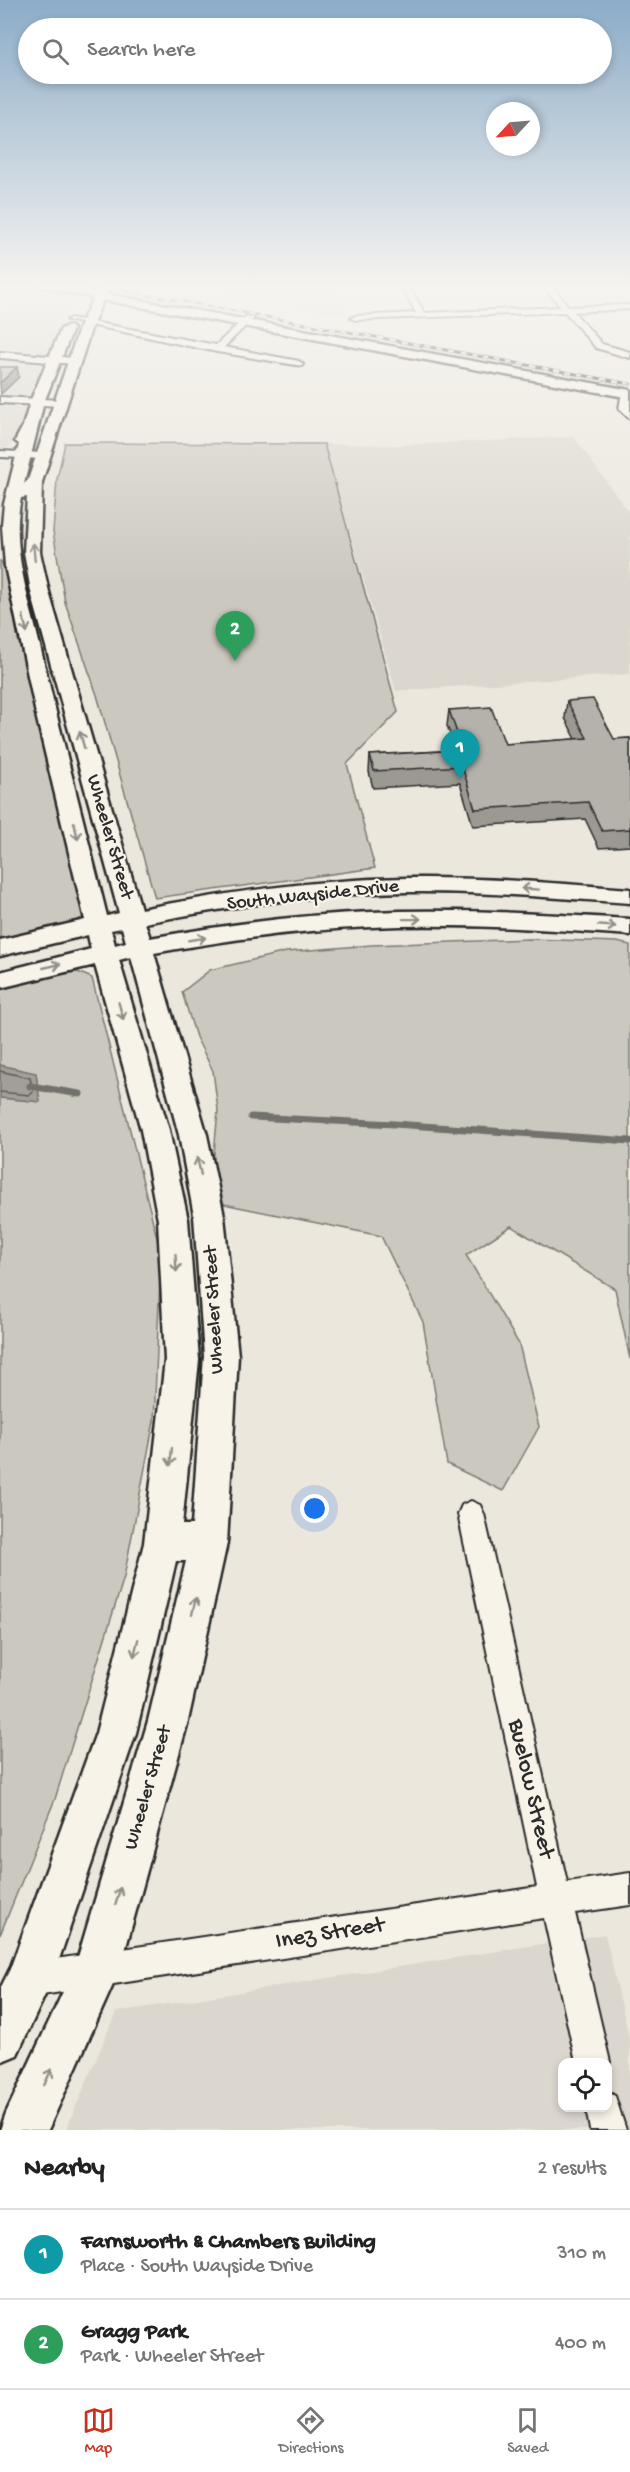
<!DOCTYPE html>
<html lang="en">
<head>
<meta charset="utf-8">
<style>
  body { margin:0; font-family:"Gochi Hand",sans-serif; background:#f6f6f6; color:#222 }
  .controls { position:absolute; right:18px; bottom:18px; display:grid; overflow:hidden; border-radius:12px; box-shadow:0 3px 9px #0003 }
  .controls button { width:54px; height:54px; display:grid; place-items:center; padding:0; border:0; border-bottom:2px solid #e0e0e0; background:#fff; color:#222; font:30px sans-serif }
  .compass { position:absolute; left:486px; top:102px; width:54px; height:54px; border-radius:50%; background:#fff; box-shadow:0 3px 9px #0003; rotate:244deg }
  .you { position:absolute; left:315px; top:1509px; width:21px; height:21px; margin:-15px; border:4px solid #fff; border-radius:50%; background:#1a73e8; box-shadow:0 0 0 9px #1a73e833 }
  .badge { display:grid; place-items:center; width:39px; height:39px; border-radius:50%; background:#c8321e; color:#fff; font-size:20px; font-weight:700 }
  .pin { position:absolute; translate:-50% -50px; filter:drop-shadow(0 2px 3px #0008) }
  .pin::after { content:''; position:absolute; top:32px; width:21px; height:18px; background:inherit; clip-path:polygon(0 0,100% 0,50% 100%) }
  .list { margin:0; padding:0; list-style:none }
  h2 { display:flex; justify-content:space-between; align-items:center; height:78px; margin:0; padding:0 24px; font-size:26px }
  h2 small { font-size:20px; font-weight:400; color:#767676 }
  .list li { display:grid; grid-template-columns:39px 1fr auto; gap:18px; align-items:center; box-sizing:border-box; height:90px; padding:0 24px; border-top:2px solid #e0e0e0 }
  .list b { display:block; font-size:22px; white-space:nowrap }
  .list p { margin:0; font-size:20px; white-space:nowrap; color:#767676 }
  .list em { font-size:20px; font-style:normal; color:#767676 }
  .icon { flex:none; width:33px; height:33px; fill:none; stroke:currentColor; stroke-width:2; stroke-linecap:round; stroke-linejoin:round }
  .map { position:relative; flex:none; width:630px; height:2130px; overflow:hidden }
  .search { position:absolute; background:#fff; box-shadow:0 3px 9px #0003; left:18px; right:18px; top:18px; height:66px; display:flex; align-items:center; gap:15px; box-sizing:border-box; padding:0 21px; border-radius:33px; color:#767676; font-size:22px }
  .sheet { height:258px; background:#fff }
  nav { display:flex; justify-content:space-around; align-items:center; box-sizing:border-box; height:84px; border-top:2px solid #e0e0e0; background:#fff; font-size:16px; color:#767676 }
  nav a { display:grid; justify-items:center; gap:3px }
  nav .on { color:#c8321e }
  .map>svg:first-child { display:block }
  .built { fill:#dbd7ce; fill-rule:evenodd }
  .green { fill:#cbc8bf; stroke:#7b7a75; stroke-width:1.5 }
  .water { fill:#a29f98; stroke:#72716c; stroke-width:1.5 }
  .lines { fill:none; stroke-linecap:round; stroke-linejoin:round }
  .shore { stroke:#5b5957; stroke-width:1.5 }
  .stream { stroke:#72716c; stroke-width:7 }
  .minor-casing { stroke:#2b2b2b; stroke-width:4 }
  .secondary-casing { stroke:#2b2b2b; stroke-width:5 }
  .minor { fill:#f7f3e8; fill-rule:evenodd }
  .secondary { fill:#f7f3e8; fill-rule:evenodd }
  .rail-casing { stroke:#2b2b2b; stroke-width:3 }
  .rail { stroke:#f7f3e8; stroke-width:2; stroke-dasharray:6; stroke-linecap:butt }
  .wall { fill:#9c9993; stroke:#2b2b2b; stroke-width:1.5 }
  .shaded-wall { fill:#7f7d78; stroke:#2b2b2b; stroke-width:1.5 }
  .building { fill:#b5b2ab; stroke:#2b2b2b; stroke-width:1.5 }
  .oneway { stroke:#918f8a }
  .labels { text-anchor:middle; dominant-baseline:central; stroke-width:4.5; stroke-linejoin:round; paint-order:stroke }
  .street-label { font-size:20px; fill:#2b2b2b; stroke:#f7f3e8 }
  .near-street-label { font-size:24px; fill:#2b2b2b; stroke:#f7f3e8 }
</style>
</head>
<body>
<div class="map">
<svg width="630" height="2130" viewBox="0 0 630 2130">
  <rect width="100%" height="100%" fill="#ebe7dd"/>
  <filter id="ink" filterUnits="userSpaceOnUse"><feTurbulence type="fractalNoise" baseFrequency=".0167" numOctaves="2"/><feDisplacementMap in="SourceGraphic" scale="12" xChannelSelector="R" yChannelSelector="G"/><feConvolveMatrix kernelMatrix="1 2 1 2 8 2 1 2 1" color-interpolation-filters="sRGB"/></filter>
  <g filter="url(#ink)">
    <g class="built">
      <path d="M0,285H31L75,295L48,355L0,354V315L17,300L0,298Z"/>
      <path d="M154,285H334L348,316L191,288Z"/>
      <path d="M0,357L45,363L32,396L23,398L0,399Z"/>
      <path d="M0,402L23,406L27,410L10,447L0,450Z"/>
      <path d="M574,437L630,514V674L396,691L324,444L400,445Z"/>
      <path d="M605,1934L630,2041V2130H66L116,2012ZM562,2062H608V2108H562Z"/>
    </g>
    <g class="green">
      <path d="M65,443L324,444L398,712L347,764L375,868L155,898L97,695L65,602L53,531L57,479Z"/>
      <path d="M0,560L6,571L17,634L85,910L84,917L76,922L0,941Z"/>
      <path d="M530,939L617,942L630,945V1359L615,1289L511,1226L466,1255L519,1344L539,1427L503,1491L447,1464L423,1322L381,1236L224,1204L212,1175L218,1110L213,1071L196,1037L182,992L210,970L286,952L372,945Z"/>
      <path d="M78,972L92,978L161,1254L154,1421L124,1577L55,1799L0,1935V990L46,976Z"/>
    </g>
    <path class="water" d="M0,1065L36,1073L40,1102L0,1098Z"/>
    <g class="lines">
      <path class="shore" d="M0,1071L30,1078L33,1092L30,1095L0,1092"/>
      <g class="stream">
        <path d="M30,1086L80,1094"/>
        <path d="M251,1117L395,1124L630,1141"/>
      </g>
      <defs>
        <g id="minor">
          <path d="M401,285H409L424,313L561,307L542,285H551L569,307L630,305V309L574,312L602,344L630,352V358L596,348L565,312L355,320L351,318L355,316L416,313Z"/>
          <path d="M247,316L254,318L224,347L299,361L303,364L302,366L217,352L67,320L71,318L216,345Z"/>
          <path d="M0,352L74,358L78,361L74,364L0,358Z"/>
          <path d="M630,391V419L619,409L621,397Z"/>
          <path d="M0,397L61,400L66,403L61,406L0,403Z"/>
          <path d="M0,451L44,453L49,456L44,459L0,457Z"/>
          <path d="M471,1501L480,1505L484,1514L567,1882L630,1873V1905L575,1913L610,2062L608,2069V2062H576L544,1918L29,1997L17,1992L12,1980L17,1968L29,1963L537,1887L458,1514L462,1505Z"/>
          <path d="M608,2092L615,2096L626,2130H590L586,2108H608Z"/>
        </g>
        <path id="secondary" d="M36,285H61L96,292L101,285H112L106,294L630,390V398L103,300L93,323L42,482L40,552L49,592L141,909C229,892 318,879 407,878C482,877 556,883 630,889V903C556,898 482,891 407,892C320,893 231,906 145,923L150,938C223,925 297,915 371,912C457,908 544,914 630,919V935C544,929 457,923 371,927C298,930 226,940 154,953L207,1135L224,1216L238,1356L227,1543L188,1721L120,1969L48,2130H0L6,2113L76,1964L148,1721L186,1561H176L136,1733L52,1980L17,2055L0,2062V1989L10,1969L96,1733L144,1543L165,1360L158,1220L141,1130L95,965L0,988V972L91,949L88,935L0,956V940L85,920L37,719L5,566L2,526L4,504L19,444L15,441L23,426L30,402L61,329L67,326L71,327L73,329L44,402L24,484L28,480L81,323L93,298ZM27,497L24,552L31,592L119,913L107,916C85,827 62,739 41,650C30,602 10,548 21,498ZM122,928L126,942L115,945L111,930ZM131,957L179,1135L194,1216L204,1356L192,1525H182L199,1360L188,1220L169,1130L119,960Z"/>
      </defs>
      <use href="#minor" class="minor-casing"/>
      <use href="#secondary" class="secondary-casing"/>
      <use href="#minor" class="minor"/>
      <use href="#secondary" class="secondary"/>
      <defs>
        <path id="rail" d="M94,285L630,384"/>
      </defs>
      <use href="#rail" class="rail-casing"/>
      <use href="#rail" class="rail"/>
    </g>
    <path class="wall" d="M567,701L614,739L630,738V846L599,848L585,819L473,826L460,783L373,788L369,772L370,755L456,750L447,726L449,710L505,744L576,739L565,718Z"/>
    <path class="shaded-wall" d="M17,367L19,377L1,394L0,383Z"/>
    <g class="building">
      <path d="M0,367H17L0,383Z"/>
      <path d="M593,699L614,739L630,738V829L602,831L588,802L475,809L462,766L374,771L370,755L463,750L449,710L491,707L505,744L587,738L567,701Z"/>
    </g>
    <defs><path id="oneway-shaft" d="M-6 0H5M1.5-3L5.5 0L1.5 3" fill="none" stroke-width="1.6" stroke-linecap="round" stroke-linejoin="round" transform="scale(1.5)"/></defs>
    <g class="oneway">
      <use href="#oneway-shaft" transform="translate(34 552) rotate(-95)"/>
      <use href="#oneway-shaft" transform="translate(25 624) rotate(77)"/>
      <use href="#oneway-shaft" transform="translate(82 740) rotate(-106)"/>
      <use href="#oneway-shaft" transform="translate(76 831) rotate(77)"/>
      <use href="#oneway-shaft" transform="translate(530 889) rotate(-176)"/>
      <use href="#oneway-shaft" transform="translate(412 919) rotate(-1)"/>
      <use href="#oneway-shaft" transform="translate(607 926) rotate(4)"/>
      <use href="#oneway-shaft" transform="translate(197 939) rotate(-9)"/>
      <use href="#oneway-shaft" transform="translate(52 966) rotate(-13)"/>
      <use href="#oneway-shaft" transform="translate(121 1011) rotate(74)"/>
      <use href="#oneway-shaft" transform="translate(199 1166) rotate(-102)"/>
      <use href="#oneway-shaft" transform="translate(176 1263) rotate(87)"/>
      <use href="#oneway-shaft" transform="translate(171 1457) rotate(96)"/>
      <use href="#oneway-shaft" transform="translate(194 1606) rotate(-77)"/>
      <use href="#oneway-shaft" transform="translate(136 1648) rotate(104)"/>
      <use href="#oneway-shaft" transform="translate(118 1896) rotate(-74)"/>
      <use href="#oneway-shaft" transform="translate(48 2077) rotate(-65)"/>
    </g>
  </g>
  <linearGradient id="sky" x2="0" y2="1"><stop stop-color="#8cacc8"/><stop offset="0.49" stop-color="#f6f4f0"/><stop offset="1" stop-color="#f6f4f0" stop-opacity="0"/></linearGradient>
  <rect width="630" height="584" fill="url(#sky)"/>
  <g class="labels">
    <g class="street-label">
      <text transform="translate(109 837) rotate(74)">Wheeler Street</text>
      <text transform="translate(313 896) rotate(-6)">South Wayside Drive</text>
      <text transform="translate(215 1310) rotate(-93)">Wheeler Street</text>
      <text transform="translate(149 1788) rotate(-74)">Wheeler Street</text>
    </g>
    <g class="near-street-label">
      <text transform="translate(530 1789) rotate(77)">Buelow Street</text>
      <text transform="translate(330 1934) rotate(-9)">Inez Street</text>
    </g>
  </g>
</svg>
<div class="controls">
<button><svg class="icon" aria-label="locate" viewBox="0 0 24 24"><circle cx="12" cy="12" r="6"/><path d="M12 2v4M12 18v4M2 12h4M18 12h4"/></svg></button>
</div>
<svg class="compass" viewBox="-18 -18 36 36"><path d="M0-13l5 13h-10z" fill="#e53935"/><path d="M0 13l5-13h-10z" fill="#767676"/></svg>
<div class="you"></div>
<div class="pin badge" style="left:460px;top:779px;background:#0f9aa8">1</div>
<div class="pin badge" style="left:235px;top:661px;background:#2e9e5b">2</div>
<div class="search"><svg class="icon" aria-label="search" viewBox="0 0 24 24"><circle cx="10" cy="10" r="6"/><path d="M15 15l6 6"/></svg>Search here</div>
</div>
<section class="sheet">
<h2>Nearby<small>2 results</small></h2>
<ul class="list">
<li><span class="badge" style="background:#0f9aa8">1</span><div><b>Farnsworth &amp; Chambers Building</b><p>Place · South Wayside Drive</p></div><em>310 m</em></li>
<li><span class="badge" style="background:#2e9e5b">2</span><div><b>Gragg Park</b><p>Park · Wheeler Street</p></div><em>400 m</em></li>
</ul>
</section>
<nav>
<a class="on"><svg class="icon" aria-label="map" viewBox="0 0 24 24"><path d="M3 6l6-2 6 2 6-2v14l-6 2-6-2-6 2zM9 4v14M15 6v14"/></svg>Map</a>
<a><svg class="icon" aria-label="directions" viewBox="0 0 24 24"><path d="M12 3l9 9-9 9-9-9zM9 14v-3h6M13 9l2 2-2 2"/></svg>Directions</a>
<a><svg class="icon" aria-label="saved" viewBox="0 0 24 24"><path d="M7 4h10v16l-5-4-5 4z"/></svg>Saved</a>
</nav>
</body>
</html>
